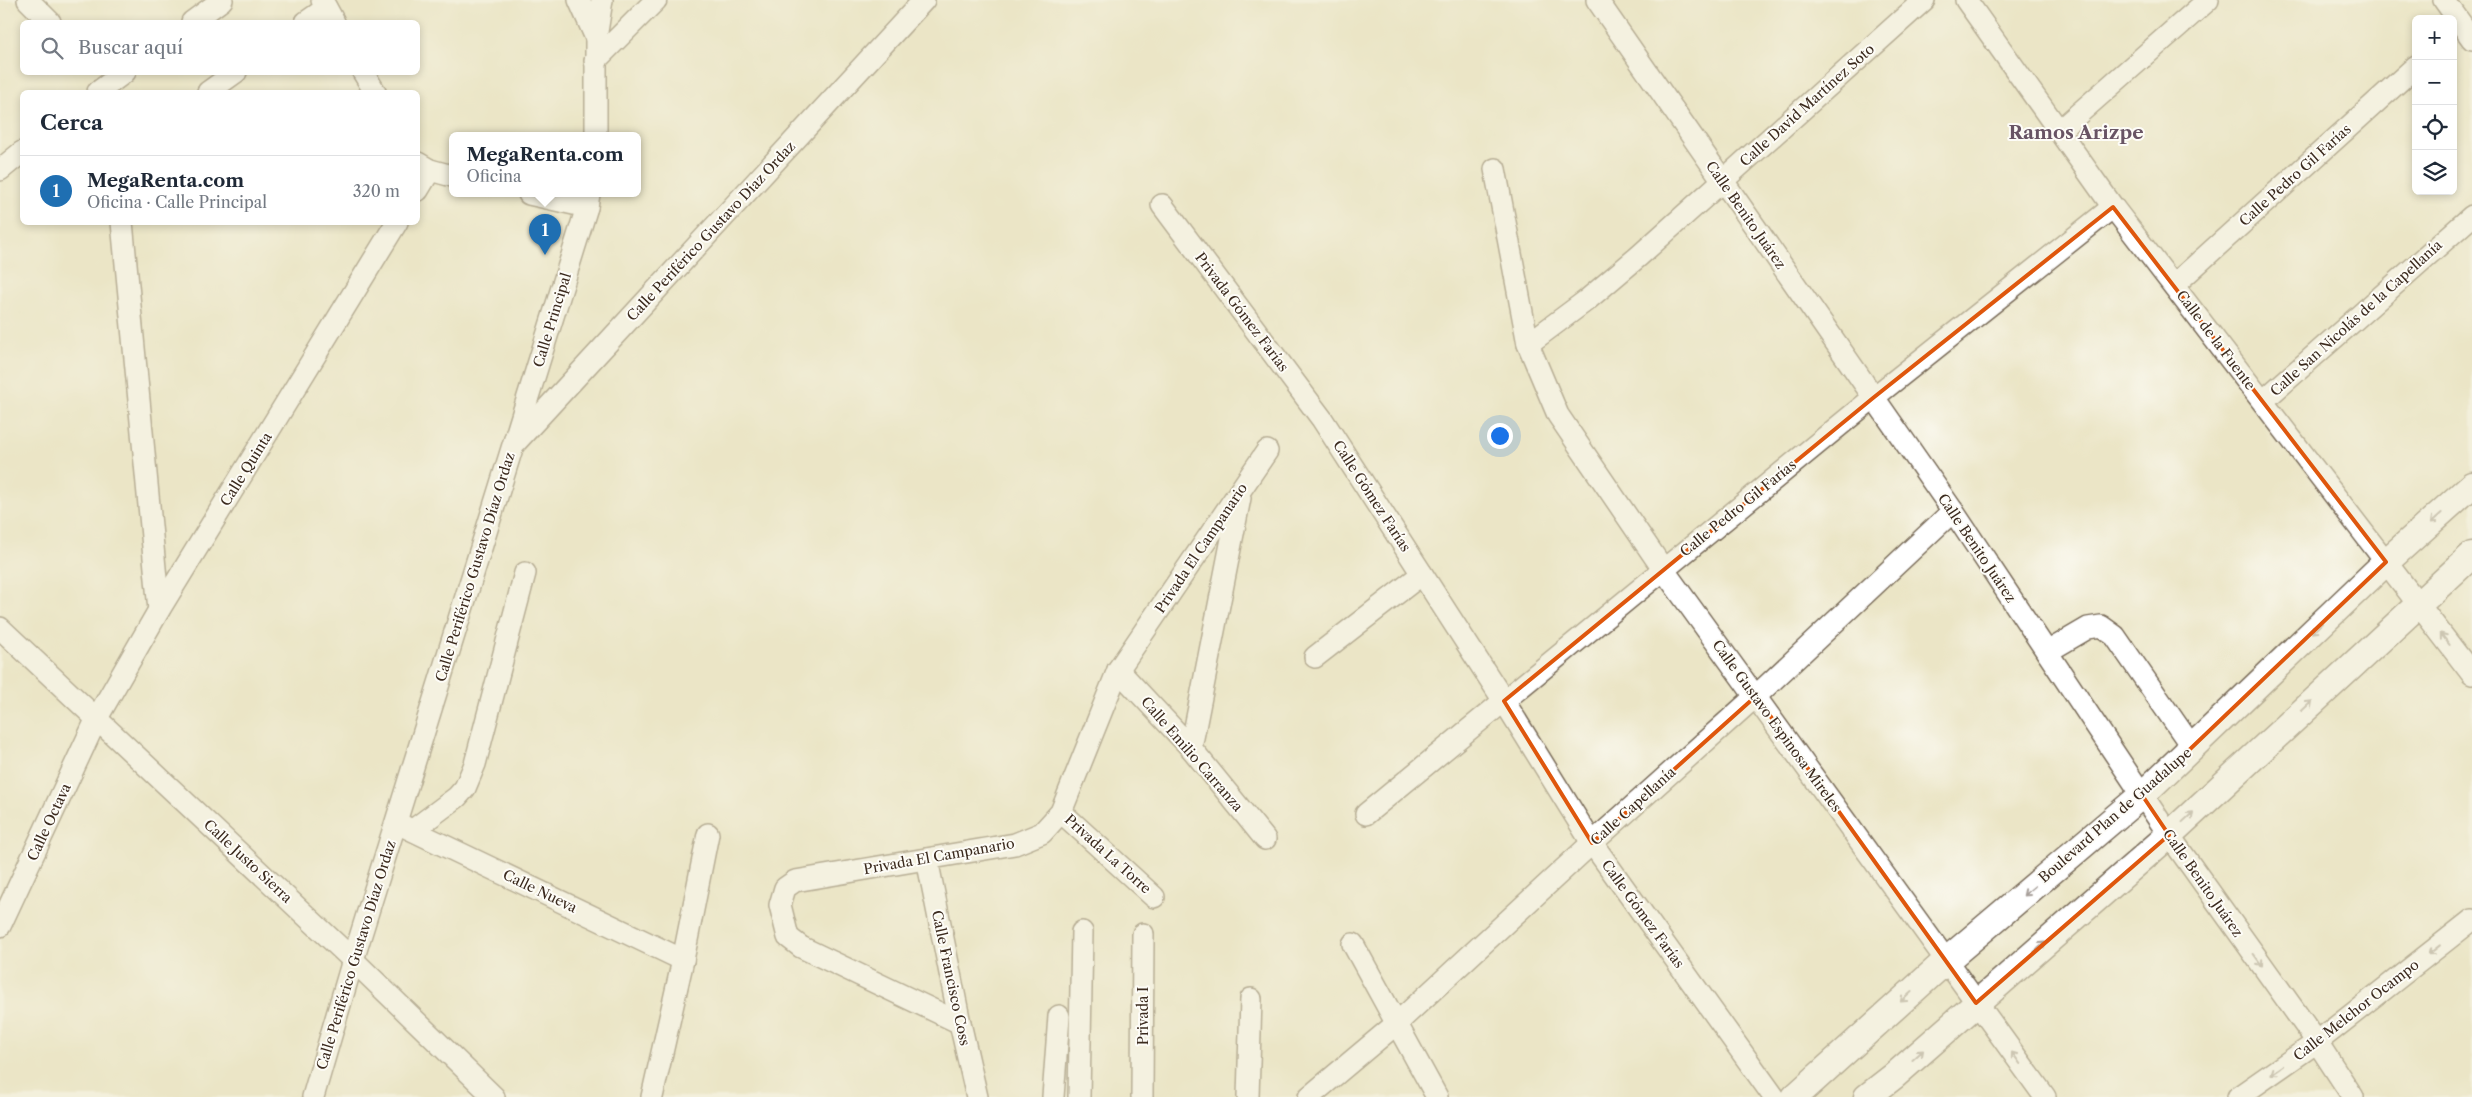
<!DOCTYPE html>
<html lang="es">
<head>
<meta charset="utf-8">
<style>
  body { margin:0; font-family:"Libre Caslon Text",serif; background:#f2f2f3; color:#1f2937 }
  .controls { position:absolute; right:15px; top:15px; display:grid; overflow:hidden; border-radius:8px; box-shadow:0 2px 8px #0003 }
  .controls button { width:45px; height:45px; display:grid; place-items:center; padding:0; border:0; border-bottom:1px solid #e0e1e3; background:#fff; color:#1f2937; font:25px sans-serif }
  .you { position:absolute; left:1499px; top:435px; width:18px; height:18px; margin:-12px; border:4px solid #fff; border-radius:50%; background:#1a73e8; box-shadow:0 0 0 8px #1a73e833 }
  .badge { display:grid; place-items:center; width:32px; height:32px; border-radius:50%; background:#1f6fb2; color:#fff; font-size:16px; font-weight:700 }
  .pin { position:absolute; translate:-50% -41px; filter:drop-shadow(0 1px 2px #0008) }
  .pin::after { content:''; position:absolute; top:26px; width:18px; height:15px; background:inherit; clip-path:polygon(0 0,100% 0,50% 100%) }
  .popup { position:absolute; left:449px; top:132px; width:192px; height:65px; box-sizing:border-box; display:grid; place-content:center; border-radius:8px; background:#fff; filter:drop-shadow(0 1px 4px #0005); font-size:16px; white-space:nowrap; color:#747a83 }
  .popup b { font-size:19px; color:#1f2937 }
  .popup::after { content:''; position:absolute; left:50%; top:100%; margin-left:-10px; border:10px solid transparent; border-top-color:#fff }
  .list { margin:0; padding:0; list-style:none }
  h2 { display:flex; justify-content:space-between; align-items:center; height:65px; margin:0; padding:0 20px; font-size:21px }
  h2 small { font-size:16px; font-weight:400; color:#747a83 }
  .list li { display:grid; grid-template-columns:32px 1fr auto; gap:15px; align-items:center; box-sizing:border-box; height:70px; padding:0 20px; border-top:1px solid #e0e1e3 }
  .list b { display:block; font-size:19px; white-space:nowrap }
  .list p { margin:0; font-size:16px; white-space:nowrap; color:#747a83 }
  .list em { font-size:16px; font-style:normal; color:#747a83 }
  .icon { flex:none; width:28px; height:28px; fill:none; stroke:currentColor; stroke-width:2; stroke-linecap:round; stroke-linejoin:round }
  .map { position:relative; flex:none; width:2472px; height:1097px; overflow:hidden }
  .search { position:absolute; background:#fff; box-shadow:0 2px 8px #0003; left:20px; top:20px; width:400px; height:55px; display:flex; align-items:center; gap:12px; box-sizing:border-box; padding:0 18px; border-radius:8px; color:#747a83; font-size:19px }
  .panel { position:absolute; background:#fff; box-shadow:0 2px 8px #0003; left:20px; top:90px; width:400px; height:135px; border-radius:8px }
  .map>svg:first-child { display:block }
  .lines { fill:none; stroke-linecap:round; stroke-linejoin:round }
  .minor-casing { stroke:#796b59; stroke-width:24 }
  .major-casing { stroke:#796b59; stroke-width:29 }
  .minor { stroke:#fff; stroke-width:21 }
  .major { stroke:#fff; stroke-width:26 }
  .oneway { stroke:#a79f9a }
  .marked { fill:none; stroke:#df570d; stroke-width:4; stroke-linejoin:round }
  .labels { text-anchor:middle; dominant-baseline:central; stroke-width:4; stroke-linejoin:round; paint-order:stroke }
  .street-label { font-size:14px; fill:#3b2a1e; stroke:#fdfcf7 }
  .district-label { font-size:19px; font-weight:bold; fill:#685464; stroke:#fdfcf7 }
</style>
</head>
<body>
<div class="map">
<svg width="2472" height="1097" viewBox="0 0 2472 1097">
  <rect width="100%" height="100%" fill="#fdfcf7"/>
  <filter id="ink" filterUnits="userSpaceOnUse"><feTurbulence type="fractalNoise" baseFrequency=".02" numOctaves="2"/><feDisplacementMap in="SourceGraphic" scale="10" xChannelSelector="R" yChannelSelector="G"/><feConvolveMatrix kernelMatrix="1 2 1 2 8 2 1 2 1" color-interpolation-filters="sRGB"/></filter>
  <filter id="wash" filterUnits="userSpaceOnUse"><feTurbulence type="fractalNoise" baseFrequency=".0096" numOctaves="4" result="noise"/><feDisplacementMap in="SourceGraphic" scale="20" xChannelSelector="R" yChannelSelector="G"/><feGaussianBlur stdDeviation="1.12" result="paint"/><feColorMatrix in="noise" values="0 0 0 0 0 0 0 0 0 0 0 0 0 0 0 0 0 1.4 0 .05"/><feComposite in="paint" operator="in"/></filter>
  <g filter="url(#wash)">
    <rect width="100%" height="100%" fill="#ebe5c6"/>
  </g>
  <g filter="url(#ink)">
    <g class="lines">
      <defs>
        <g id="minor">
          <path d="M28,0L50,22"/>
          <path d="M322,0L334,22"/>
          <path d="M579,0L596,38"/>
          <path d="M1597,0L1953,511L2169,835L2317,1042L2353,1097"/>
          <path d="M1966,0L2113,207L2472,674"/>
          <path d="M2444,0L2472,39"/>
          <path d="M192,22L222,0"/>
          <path d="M306,22L326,8"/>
          <path d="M595,61L656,0"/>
          <path d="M363,72L375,92"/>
          <path d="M98,92L125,72"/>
          <path d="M208,92L236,72"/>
          <path d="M2059,131L2208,0"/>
          <path d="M596,136V38L602,0"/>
          <path d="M418,163L430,170L452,176"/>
          <path d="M1495,169L1528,344L1558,415L1663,569L2045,1097"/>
          <path d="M0,170L22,152"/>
          <path d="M418,190L430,170"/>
          <path d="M529,194L587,207"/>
          <path d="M1162,205L1322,419L1504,701L1592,843L1774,1097"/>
          <path d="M122,222L159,610"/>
          <path d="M2174,285L2416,66"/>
          <path d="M1528,344L1587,300L1639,256L1924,0"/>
          <path d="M2263,401L2472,216"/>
          <path d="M516,442L924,0"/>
          <path d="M0,628L353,960L494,1097"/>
          <path d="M2047,652L2088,628L2101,626L2115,636L2192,747"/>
          <path d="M1315,657L1422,574"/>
          <path d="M1118,670L1191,748L1265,839"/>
          <path d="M1191,748L1240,498"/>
          <path d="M1061,812L1154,897"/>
          <path d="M1366,814L1873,398L2113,207"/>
          <path d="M397,823L683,960"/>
          <path d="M413,830L457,797L465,788L475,764L525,573"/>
          <path d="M927,859L960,1023L977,1097"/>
          <path d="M0,926L97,718L159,610L397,222"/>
          <path d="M1353,944L1437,1097"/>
          <path d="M960,1023L801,947L788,937L780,905L785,888L795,881L1015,844L1042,833L1061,812L1118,670L1267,451"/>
          <path d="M313,1097L353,960L587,207L589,194"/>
          <path d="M652,1097L683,960L708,834"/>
          <path d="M1053,1097L1059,1016"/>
          <path d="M1079,1097L1082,932"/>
          <path d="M1142,1097L1143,934"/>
          <path d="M1248,1097L1251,999"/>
          <path d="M1309,1097L1396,1024L1592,843L1756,696L1953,511"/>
          <path d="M2238,1097L2317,1042L2472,920"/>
        </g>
        <g id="major">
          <path d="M1795,1097L1947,960L2142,795L2386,562L2472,485"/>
          <path d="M1867,1097L1894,1076L2169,835L2472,555"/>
        </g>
      </defs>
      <use href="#minor" class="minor-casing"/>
      <use href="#major" class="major-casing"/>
      <use href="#minor" class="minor"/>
      <use href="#major" class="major"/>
    </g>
    <defs><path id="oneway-shaft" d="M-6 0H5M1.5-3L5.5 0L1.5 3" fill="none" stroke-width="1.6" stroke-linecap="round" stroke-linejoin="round" transform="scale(1.25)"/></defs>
    <g class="oneway">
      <use href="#oneway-shaft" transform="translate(2436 518) rotate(138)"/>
      <use href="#oneway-shaft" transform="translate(2317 628) rotate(136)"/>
      <use href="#oneway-shaft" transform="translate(2445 639) rotate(-128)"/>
      <use href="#oneway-shaft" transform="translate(2307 706) rotate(-43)"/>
      <use href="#oneway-shaft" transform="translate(2188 817) rotate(-43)"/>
      <use href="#oneway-shaft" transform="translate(2029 891) rotate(140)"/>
      <use href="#oneway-shaft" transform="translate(2040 947) rotate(-41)"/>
      <use href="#oneway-shaft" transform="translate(2434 950) rotate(142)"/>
      <use href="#oneway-shaft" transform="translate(2258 960) rotate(54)"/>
      <use href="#oneway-shaft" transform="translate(1906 997) rotate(138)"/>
      <use href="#oneway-shaft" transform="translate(1918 1055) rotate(-42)"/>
      <use href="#oneway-shaft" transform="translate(2016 1058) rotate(-126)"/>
      <use href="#oneway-shaft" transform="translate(2277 1070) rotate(145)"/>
    </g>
  </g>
  <path d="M0 0H2472V1097H0ZM2113,207L2386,562L2142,795L2169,835L1976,1003L1756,696L1592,843L1504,701L1873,398Z" fill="#ebe5c6" fill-opacity=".55" fill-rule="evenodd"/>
  <path class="marked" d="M2113,207L2386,562L2142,795L2169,835L1976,1003L1756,696L1592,843L1504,701L1873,398Z"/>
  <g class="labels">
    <g class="street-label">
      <text transform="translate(1807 105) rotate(-42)">Calle David Martínez Soto</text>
      <text transform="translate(2295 175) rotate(-42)">Calle Pedro Gil Farías</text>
      <text transform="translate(1746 215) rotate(55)">Calle Benito Juárez</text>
      <text transform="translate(711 231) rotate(-47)">Calle Periférico Gustavo Díaz Ordaz</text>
      <text transform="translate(1242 312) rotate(53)">Privada Gómez Farías</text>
      <text transform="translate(2356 318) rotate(-42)">Calle San Nicolás de la Capellanía</text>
      <text transform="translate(552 320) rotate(-73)">Calle Principal</text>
      <text transform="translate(2216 340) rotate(53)">Calle de la Fuente</text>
      <text transform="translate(246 469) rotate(-58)">Calle Quinta</text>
      <text transform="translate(1372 496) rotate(57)">Calle Gómez Farías</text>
      <text transform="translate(1738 508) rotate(-39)">Calle Pedro Gil Farías</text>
      <text transform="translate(1201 548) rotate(-56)">Privada El Campanario</text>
      <text transform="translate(1977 548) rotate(56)">Calle Benito Juárez</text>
      <text transform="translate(475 567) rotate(-73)">Calle Periférico Gustavo Díaz Ordaz</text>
      <text transform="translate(1777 726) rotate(54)">Calle Gustavo Espinosa Mireles</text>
      <text transform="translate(1192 754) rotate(49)">Calle Emilio Carranza</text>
      <text transform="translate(1633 806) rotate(-42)">Calle Capellanía</text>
      <text transform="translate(2115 815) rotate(-41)">Boulevard Plan de Guadalupe</text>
      <text transform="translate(49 822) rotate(-65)">Calle Octava</text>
      <text transform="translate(1108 854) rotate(42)">Privada La Torre</text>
      <text transform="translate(939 856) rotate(-10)">Privada El Campanario</text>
      <text transform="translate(248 861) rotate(43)">Calle Justo Sierra</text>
      <text transform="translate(2203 883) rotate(55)">Calle Benito Juárez</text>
      <text transform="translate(540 891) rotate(26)">Calle Nueva</text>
      <text transform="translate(1643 914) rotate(54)">Calle Gómez Farías</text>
      <text transform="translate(356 955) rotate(-73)">Calle Periférico Gustavo Díaz Ordaz</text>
      <text transform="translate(951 978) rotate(78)">Calle Francisco Coss</text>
      <text transform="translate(2356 1010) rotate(-38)">Calle Melchor Ocampo</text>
      <text transform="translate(1143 1016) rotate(-90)">Privada I</text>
    </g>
    <g class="district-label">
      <text x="2076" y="132">Ramos Arizpe</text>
    </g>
  </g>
</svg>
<div class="controls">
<button>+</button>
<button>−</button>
<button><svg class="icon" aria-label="locate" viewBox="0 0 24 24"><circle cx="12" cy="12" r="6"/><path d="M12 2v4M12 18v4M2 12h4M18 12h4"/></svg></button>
<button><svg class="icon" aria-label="layers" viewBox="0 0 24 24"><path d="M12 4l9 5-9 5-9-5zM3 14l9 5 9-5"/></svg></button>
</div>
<div class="you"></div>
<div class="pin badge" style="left:545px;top:255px">1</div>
<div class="popup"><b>MegaRenta.com</b>Oficina</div>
<div class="search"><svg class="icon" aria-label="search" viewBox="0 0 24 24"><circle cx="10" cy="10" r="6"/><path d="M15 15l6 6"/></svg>Buscar aquí</div>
<section class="panel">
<h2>Cerca<small></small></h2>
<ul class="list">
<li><span class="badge">1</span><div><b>MegaRenta.com</b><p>Oficina · Calle Principal</p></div><em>320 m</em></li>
</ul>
</section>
</div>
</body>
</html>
